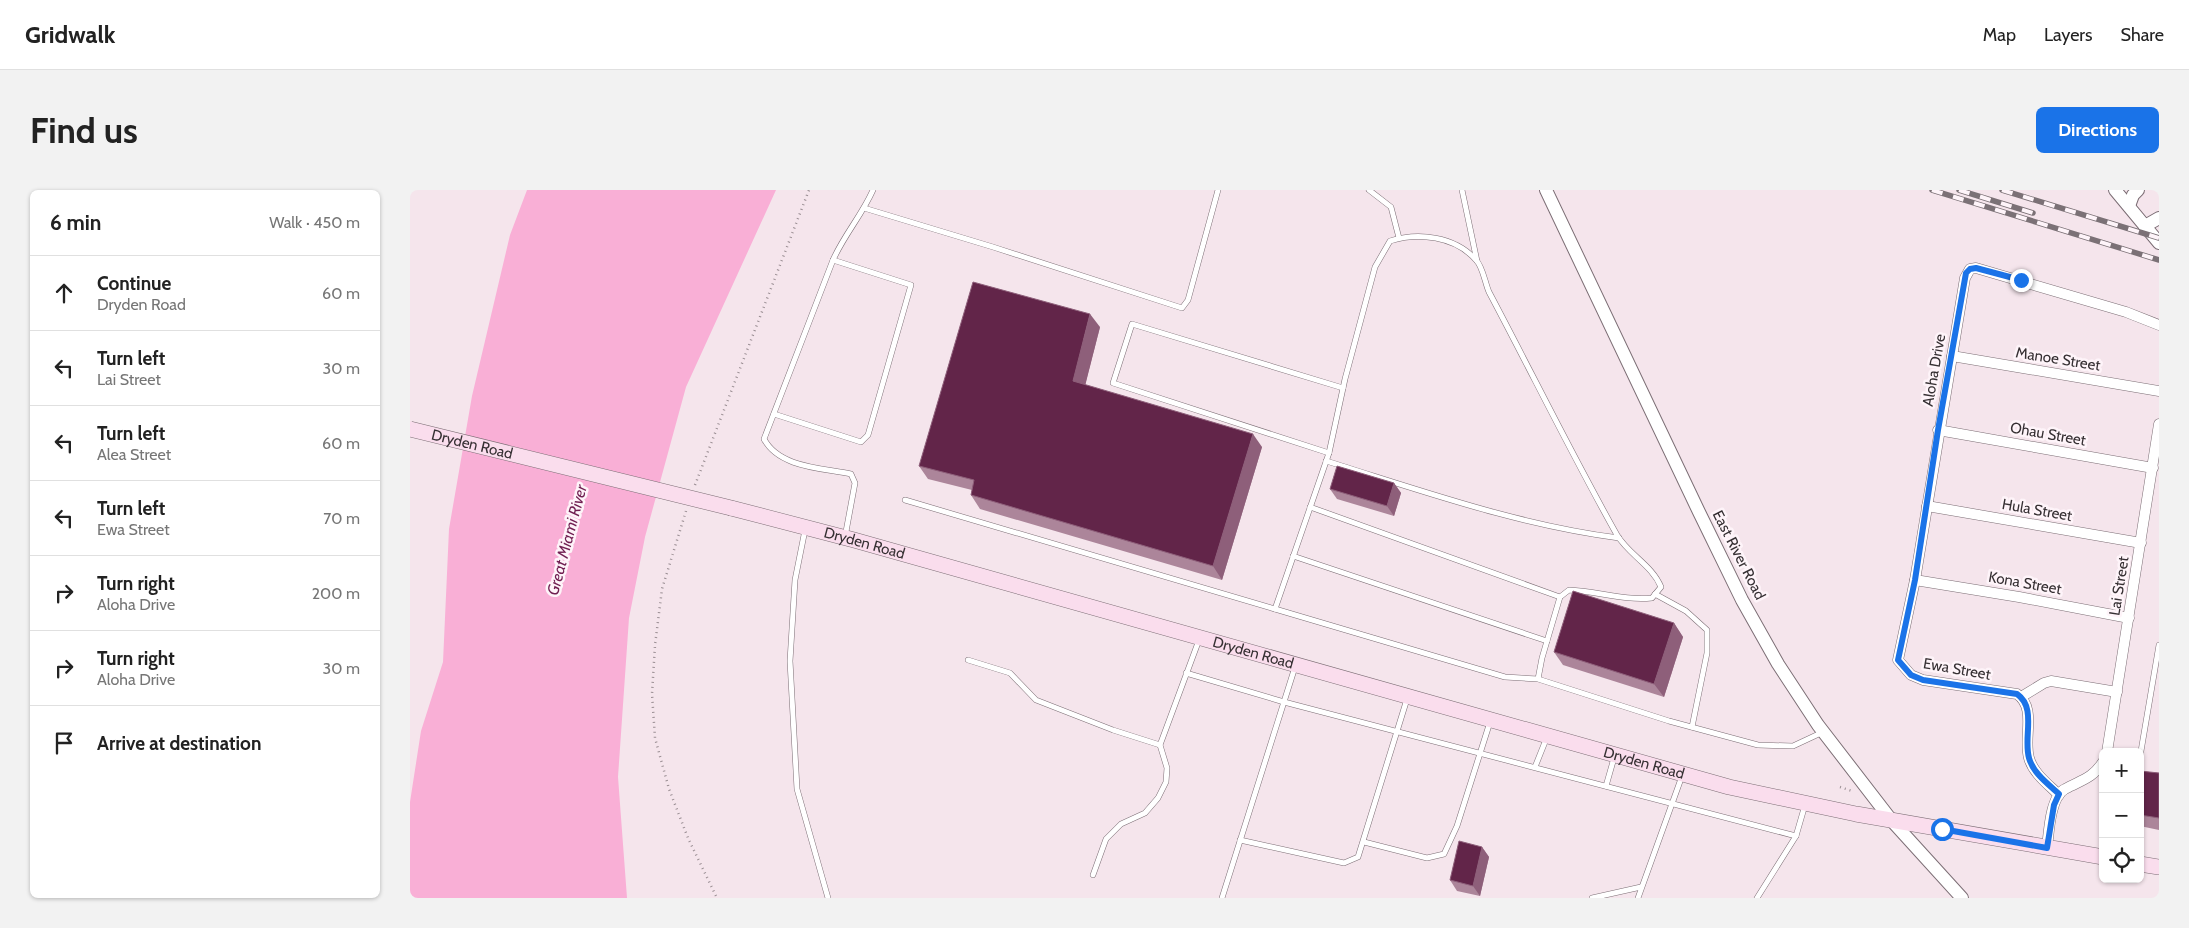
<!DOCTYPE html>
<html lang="en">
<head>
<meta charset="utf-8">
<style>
  body { margin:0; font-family:Cabin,sans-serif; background:#f2f2f2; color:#222 }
  .controls { position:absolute; right:15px; bottom:15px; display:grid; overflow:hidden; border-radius:8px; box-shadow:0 1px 4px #0004 }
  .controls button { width:45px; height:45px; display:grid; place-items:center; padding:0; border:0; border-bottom:1px solid #e0e0e0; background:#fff; color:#222; font:25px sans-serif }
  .stop { position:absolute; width:15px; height:15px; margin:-11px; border:4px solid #1a73e8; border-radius:50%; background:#fff }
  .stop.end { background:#1a73e8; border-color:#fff; box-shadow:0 1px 5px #0008 }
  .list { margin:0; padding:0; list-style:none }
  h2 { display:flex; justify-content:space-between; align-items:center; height:65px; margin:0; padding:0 20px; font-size:21px }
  h2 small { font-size:16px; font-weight:400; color:#767676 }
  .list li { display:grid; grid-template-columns:32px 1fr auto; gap:15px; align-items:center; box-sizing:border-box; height:75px; padding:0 20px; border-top:1px solid #e0e0e0 }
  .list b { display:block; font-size:19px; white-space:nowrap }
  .list p { margin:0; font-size:16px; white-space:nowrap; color:#767676 }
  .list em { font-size:16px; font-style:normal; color:#767676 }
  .icon { flex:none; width:28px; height:28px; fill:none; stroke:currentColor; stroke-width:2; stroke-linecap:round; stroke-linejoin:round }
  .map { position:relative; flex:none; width:1749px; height:708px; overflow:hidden; border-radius:8px }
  header { display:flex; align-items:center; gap:30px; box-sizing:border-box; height:70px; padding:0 25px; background:#fff; border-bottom:1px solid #e0e0e0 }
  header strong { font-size:24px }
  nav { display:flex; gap:28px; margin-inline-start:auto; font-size:18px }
  .intro { display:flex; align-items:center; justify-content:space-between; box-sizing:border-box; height:120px; padding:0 30px }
  h1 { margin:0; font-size:35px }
  .button { padding:12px 22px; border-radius:8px; background:#1a73e8; color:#fff; font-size:18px; font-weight:700 }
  main { display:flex; gap:30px; padding:0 30px }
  aside { flex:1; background:#fff; border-radius:8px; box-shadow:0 1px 4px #0004 }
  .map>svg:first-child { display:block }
  .water { fill:#f9afd6 }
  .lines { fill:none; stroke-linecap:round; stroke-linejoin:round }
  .service-casing { stroke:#7c6e75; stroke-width:6 }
  .minor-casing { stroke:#7c6e75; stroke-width:11 }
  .tertiary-casing { stroke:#7c6e75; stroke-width:14 }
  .secondary-casing { stroke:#7c6e75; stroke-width:16 }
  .path { stroke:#9a8e93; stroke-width:2.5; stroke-dasharray:1 4; stroke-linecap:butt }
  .service { stroke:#fff; stroke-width:5 }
  .minor { stroke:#fff; stroke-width:10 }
  .tertiary { stroke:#fff; stroke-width:12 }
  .secondary { stroke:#fadded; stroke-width:15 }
  .rail-casing { stroke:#7b7176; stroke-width:5.5 }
  .rail { stroke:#fef4f9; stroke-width:4; stroke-dasharray:11; stroke-linecap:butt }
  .secondary-bridge-casing { stroke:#7c6e75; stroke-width:16; stroke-linecap:butt }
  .secondary-bridge { stroke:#fadded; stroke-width:15 }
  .wall { fill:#ac859a }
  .shaded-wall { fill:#8e5f7a }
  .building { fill:#622549; stroke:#8e5f7a }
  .route { stroke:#1a73e8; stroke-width:6 }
  .labels { text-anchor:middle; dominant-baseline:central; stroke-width:5; stroke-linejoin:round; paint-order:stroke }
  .street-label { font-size:15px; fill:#363033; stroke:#fef4f9 }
  .water-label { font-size:16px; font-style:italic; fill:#701e51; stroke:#fef4f9 }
</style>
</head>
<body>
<header>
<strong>Gridwalk</strong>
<nav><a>Map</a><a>Layers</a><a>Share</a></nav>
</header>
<div class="intro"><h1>Find us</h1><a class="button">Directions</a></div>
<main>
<aside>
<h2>6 min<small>Walk · 450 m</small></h2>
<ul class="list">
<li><svg class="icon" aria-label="ahead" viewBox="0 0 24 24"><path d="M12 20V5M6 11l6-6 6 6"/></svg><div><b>Continue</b><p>Dryden Road</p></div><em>60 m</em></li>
<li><svg class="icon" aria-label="left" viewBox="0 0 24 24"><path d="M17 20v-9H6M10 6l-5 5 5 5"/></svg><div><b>Turn left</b><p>Lai Street</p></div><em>30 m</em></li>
<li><svg class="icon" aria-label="left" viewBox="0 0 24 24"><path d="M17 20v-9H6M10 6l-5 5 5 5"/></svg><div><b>Turn left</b><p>Alea Street</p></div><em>60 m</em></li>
<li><svg class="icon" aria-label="left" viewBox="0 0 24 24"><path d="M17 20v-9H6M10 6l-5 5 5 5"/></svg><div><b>Turn left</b><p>Ewa Street</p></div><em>70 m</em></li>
<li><svg class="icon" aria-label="right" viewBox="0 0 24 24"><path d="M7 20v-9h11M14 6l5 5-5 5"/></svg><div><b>Turn right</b><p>Aloha Drive</p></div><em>200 m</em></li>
<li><svg class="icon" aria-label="right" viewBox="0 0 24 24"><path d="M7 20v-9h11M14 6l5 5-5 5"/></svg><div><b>Turn right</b><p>Aloha Drive</p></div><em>30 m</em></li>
<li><svg class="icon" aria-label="arrive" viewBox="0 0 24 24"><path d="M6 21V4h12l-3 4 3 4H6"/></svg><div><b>Arrive at destination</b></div></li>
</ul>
</aside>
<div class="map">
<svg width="1749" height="708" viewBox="0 0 1749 708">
  <rect width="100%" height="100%" fill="#f5e5ec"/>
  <path class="water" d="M117,0H366L276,197L235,347L219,428L208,587L217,708H0V612L11,541L33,472L39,339L62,206L100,45Z"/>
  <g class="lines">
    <defs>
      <g id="service">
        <path d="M959,0L981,17L989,48"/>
        <path d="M1052,0L1067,71"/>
        <path d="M454,18L583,57L772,118L778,110L808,0"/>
        <path d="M364,224L451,252L458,245L501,95L423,70"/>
        <path d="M919,263L703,193L722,134L933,198"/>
        <path d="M916,271C1013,301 1108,335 1209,348"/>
        <path d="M495,310L865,419"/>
        <path d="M900,317L1150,407"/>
        <path d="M395,340L385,390L380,471L387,599L418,708"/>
        <path d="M435,347L445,293L441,284C413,278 369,278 354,249L423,70C434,45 452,25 463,0"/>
        <path d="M883,366L1137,451"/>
        <path d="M1245,404L1276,421L1297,440V463L1282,537"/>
        <path d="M558,470L600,483L626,510L703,540L750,555L789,450"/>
        <path d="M776,483L874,512L1386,646L1395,615"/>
        <path d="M1128,489L1095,487L865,419L919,263L935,189L965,77L980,51C1008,42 1045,46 1066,70C1073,77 1075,93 1079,102C1122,183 1162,265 1207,345C1219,365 1242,375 1251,397L1242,408C1214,411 1187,401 1159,400L1150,407L1132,468L1128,489L1259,531L1348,555L1383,556L1413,542"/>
        <path d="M1730,567L1749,455"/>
        <path d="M1125,577L1137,547"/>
        <path d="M1196,596L1204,568"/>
        <path d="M830,650L934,673L948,667L997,509"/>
        <path d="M954,652L1017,668L1034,664L1047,636L1080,532"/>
        <path d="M683,685L696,649L711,634L735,623L748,608L756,592L757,578L750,555"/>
        <path d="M812,708L885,477"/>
        <path d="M1182,708L1231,697"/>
        <path d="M1228,708L1272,586"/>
        <path d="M1347,708L1386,646"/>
      </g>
      <g id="minor">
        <path d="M1542,166L1749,201"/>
        <path d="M1528,240L1743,278"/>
        <path d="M1517,316L1731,353"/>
        <path d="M1505,390L1609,407L1719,428"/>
        <path d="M1611,507L1634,493L1641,491L1707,502"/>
        <path d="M1697,562L1749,234"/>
        <path d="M1649,605C1638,594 1623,583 1619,568C1613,547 1627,518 1607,504L1513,490L1501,485L1488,470L1505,390L1555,88L1560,79L1566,78L1716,122L1749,135"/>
        <path d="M1637,658C1639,642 1640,607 1655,599C1671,590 1682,589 1693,572"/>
      </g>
      <g id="tertiary">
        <path d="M1136,0L1289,322L1332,410L1368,474L1408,535L1482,631L1552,708"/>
        <path d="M1705,0L1749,53"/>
        <path d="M1719,16L1723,5L1728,0"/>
        <path d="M1735,36L1749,28"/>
      </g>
      <g id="secondary">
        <path id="s1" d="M321,318L444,350L1319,597L1446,624L1693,667"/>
        <path d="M1730,674L1749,677"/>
      </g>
    </defs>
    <use href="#service" class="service-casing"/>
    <use href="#minor" class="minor-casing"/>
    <use href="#tertiary" class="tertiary-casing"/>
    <use href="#secondary" class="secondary-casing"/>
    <g class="path">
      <path d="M285,295L399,0"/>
      <path d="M276,321L252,399L245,455L242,504L245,548L259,599L278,648L307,708"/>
      <path d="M1430,597L1442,601"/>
    </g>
    <use href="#service" class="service"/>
    <use href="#minor" class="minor"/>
    <use href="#tertiary" class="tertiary"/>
    <use href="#secondary" class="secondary"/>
    <defs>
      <g id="rail">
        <path d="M1522,0L1749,70"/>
        <path d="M1549,0L1623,23"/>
        <path d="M1592,0L1749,48"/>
      </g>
    </defs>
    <use href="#rail" class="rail-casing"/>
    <use href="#rail" class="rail"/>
    <defs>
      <g id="secondary-bridge">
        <path id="s2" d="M0,239L321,318"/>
      </g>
    </defs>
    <use href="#secondary-bridge" class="secondary-bridge-casing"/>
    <use href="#secondary-bridge" class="secondary-bridge"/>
  </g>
  <g class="wall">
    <path d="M690,137L675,195L852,257L812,390L570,319L561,305L562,300L518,289L509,276Z"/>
    <path d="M984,293L991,303L984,326L927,309L920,299Z"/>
    <path d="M1264,433L1273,447L1254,507L1153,475L1144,462Z"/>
    <path d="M1730,581L1749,583V640L1730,636Z"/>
    <path d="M1072,657L1079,667L1070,706L1047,701L1040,690Z"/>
  </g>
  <g class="shaded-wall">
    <path d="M680,124L690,137L673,204L663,191Z"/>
    <path d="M843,244L852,257L812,390L803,376Z"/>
    <path d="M984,293L991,303L984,326L977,316Z"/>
    <path d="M1264,433L1273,447L1254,507L1244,494Z"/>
    <path d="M1072,657L1079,667L1070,706L1063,696Z"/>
  </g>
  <g class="building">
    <path d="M563,92L680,124L663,191L843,244L803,376L561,305L564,290L509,276Z"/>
    <path d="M927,276L984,293L977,316L920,299Z"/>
    <path d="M1163,401L1264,433L1244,494L1144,462Z"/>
    <path d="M1730,581L1749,583V628L1730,625Z"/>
    <path d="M1049,651L1072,657L1063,696L1040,690Z"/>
  </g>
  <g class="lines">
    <path class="route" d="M1532,639L1637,658L1644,615L1649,604C1638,594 1623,583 1619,568C1613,547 1627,518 1607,504L1513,490L1501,485L1488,470L1505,390L1528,240L1556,83L1560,79L1566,78L1611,90"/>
  </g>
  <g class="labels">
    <g class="street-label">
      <text transform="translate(1648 169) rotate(9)">Manoe Street</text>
      <text transform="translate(1524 180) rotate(-80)">Aloha Drive</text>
      <text transform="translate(1638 244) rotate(10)">Ohau Street</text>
      <text stroke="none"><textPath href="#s2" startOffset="64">Dryden Road</textPath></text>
      <text transform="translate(1627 320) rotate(10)">Hula Street</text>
      <text stroke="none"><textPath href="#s1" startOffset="138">Dryden Road</textPath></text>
      <text transform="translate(1329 365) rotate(63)">East River Road</text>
      <text transform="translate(1615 393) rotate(10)">Kona Street</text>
      <text transform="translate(1709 396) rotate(-81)">Lai Street</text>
      <text stroke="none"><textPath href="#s1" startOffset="542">Dryden Road</textPath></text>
      <text transform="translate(1547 479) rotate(10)">Ewa Street</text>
      <text stroke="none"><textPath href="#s1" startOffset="948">Dryden Road</textPath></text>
    </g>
    <g class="water-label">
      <text transform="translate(157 350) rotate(-75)">Great Miami River</text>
    </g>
  </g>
</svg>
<div class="controls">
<button>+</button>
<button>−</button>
<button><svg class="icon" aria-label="locate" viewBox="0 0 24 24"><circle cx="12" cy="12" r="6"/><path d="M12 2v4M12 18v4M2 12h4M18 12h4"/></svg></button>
</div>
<div class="stop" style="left:1532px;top:639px"></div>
<div class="stop end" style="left:1611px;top:90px"></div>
</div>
</main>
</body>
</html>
